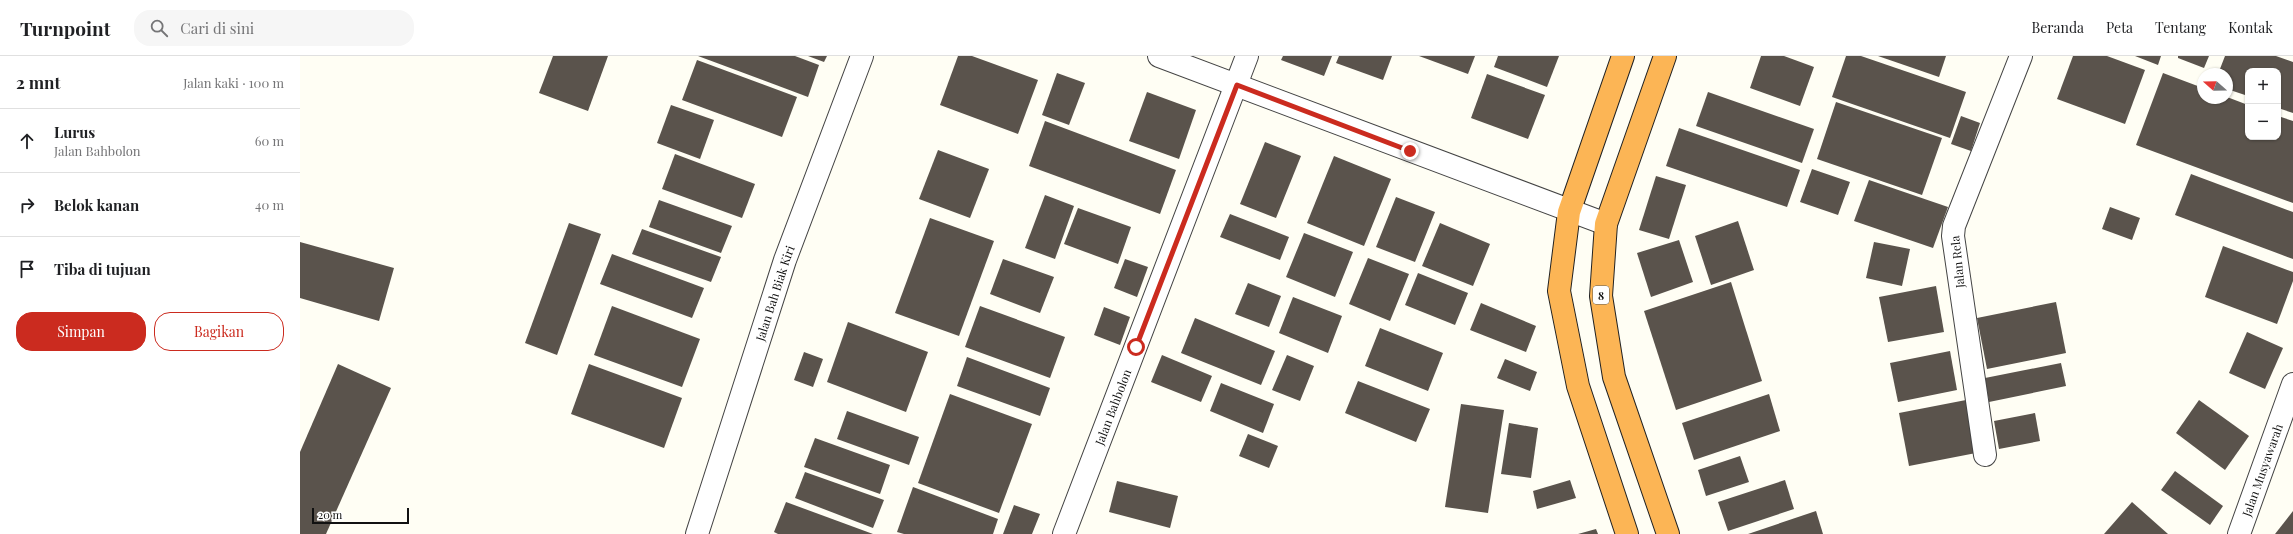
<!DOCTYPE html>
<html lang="id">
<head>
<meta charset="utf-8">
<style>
  body { margin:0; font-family:"Playfair Display",serif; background:#f6f6f6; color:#202124 }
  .controls { position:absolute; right:12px; top:12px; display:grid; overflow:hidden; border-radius:8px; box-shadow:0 1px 3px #0004 }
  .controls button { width:36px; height:36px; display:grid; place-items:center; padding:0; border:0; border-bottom:1px solid #e0e0e0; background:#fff; color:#202124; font:20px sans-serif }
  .compass { position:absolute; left:1897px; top:12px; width:36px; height:36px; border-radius:50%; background:#fff; box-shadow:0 1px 3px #0004; rotate:290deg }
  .scale { position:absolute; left:12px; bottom:10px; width:97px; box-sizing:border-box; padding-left:4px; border:2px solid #111; border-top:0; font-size:11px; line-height:14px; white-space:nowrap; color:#111; -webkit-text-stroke:3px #fff; paint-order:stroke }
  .stop { position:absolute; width:12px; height:12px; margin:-9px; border:3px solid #cb2b1f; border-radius:50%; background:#fff }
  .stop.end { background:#cb2b1f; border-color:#fff; box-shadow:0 1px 4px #0008 }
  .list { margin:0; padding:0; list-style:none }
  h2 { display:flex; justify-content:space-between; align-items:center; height:52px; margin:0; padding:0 16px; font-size:17px }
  h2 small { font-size:13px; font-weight:400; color:#757577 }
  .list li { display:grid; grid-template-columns:26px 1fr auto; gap:12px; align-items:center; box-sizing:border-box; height:64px; padding:0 16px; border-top:1px solid #e0e0e0 }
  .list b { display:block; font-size:15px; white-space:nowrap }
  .list p { margin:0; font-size:13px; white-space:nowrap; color:#757577 }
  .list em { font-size:13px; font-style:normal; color:#757577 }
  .actions { display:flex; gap:8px; padding:12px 16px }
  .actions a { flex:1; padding:9px 0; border:1px solid #cb2b1f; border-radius:16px; text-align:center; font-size:14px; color:#cb2b1f }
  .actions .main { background:#cb2b1f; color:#fff }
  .icon { flex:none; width:22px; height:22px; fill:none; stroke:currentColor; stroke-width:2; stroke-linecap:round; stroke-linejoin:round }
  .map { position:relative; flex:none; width:1993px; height:478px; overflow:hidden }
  header { display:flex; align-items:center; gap:24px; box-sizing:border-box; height:56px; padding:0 20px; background:#fff; border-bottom:1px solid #e0e0e0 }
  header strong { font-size:19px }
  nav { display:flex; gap:22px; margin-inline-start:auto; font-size:14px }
  .search { width:280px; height:36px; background:#f6f6f6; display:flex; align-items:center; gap:10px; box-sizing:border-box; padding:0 14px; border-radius:16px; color:#757577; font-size:15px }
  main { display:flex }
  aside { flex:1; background:#fff }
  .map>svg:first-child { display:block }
  .building { fill:#5a534c }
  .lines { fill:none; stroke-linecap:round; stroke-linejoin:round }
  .street-casing { stroke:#444; stroke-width:24 }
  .highway-casing { stroke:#222; stroke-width:24 }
  .street { stroke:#fff; stroke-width:22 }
  .highway { stroke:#fcb555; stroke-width:22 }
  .route { stroke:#cb2b1f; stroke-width:5 }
  .labels { text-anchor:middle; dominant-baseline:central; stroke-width:4; stroke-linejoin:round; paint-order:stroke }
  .shield { fill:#fff; stroke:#585858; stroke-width:1 }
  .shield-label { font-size:11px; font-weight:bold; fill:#111 }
  .street-label { font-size:12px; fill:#111; stroke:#fff }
</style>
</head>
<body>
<header>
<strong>Turnpoint</strong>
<div class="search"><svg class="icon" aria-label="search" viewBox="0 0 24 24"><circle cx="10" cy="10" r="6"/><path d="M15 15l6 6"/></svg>Cari di sini</div>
<nav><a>Beranda</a><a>Peta</a><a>Tentang</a><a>Kontak</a></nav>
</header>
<main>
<aside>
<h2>2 mnt<small>Jalan kaki · 100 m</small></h2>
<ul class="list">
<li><svg class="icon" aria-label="ahead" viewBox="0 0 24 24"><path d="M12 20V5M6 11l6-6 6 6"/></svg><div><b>Lurus</b><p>Jalan Bahbolon</p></div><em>60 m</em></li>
<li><svg class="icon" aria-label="right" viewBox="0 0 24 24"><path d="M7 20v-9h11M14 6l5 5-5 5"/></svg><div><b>Belok kanan</b></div><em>40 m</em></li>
<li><svg class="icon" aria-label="arrive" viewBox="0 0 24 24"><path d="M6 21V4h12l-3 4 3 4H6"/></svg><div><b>Tiba di tujuan</b></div></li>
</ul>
<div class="actions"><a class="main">Simpan</a><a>Bagikan</a></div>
</aside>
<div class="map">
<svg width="1993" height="478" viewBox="0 0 1993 478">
  <rect width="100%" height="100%" fill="#fffef4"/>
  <g class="building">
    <path d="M253,0H308L288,55L239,37Z"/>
    <path d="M398,0H495L519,9L508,41Z"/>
    <path d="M508,0H527L524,6Z"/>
    <path d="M658,0H672L738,24L718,78L640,49Z"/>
    <path d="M983,0H1032L1024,20L981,4Z"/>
    <path d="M1039,0H1092L1083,24L1036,7Z"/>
    <path d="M1119,0H1175L1168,18Z"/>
    <path d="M1198,0H1259L1247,31L1194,11Z"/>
    <path d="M1461,0H1484L1514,11L1500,50L1450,32Z"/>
    <path d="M1546,0H1561L1666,36L1650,82L1532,41Z"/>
    <path d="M1578,0H1646L1639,21Z"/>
    <path d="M1773,0H1807L1845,14L1825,68L1757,43Z"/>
    <path d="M1835,0H1861L1858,9Z"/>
    <path d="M1878,0H1909L1904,12L1878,2Z"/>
    <path d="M1925,0H1976L1993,6V57L1978,52V15H1948V40L1927,33V18H1918Z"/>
    <path d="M397,4L497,41L482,81L382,44Z"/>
    <path d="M757,17L785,27L769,69L742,59Z"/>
    <path d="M1863,17L1903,32V42L1927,41L1948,49V81H1978V60L1993,65V147L1836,89Z"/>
    <path d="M1187,18L1245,39L1228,83L1171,62Z"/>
    <path d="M847,36L896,54L879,103L829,85Z"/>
    <path d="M1408,36L1514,73L1502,107L1396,70Z"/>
    <path d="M1536,46L1642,82L1622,139L1517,103Z"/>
    <path d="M371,49L414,64L400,103L357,87Z"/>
    <path d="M1661,60L1680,67L1671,95L1651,88Z"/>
    <path d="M745,65L876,114L860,158L729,110Z"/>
    <path d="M1379,72L1500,114L1487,151L1366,110Z"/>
    <path d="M965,86L1001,100L976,162L940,148Z"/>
    <path d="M638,94L689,113L670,162L619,143Z"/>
    <path d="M375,98L455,128L442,162L362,133Z"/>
    <path d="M1034,100L1091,123L1064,190L1007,167Z"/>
    <path d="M1512,113L1550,126L1538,159L1500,146Z"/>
    <path d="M1891,118L1993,156V203L1875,159Z"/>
    <path d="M1356,120L1386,129L1369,183L1339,174Z"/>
    <path d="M1569,124L1648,151L1633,192L1554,165Z"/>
    <path d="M745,139L774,150L755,203L725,192Z"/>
    <path d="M1096,141L1135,156L1115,206L1076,191Z"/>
    <path d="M359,144L432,170L421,197L349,171Z"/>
    <path d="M1810,151L1840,162L1832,184L1802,173Z"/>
    <path d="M778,152L831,171L818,208L764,188Z"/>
    <path d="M930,158L989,181L980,204L920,181Z"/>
    <path d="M630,162L694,185L659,280L595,257Z"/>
    <path d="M1438,165L1454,214L1411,229L1395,180Z"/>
    <path d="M269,167L301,178L257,299L225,287Z"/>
    <path d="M1140,167L1190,188L1173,230L1122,210Z"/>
    <path d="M342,173L421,201L411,226L332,198Z"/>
    <path d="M1004,177L1053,196L1035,241L986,221Z"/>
    <path d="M1379,184L1393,226L1351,241L1337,197Z"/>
    <path d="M0,186L94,212L79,265L0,242Z"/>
    <path d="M1574,186L1610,193L1602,230L1566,222Z"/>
    <path d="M1923,190L1993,216V225L1977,268L1905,241Z"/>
    <path d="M312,198L404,232L392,262L300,228Z"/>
    <path d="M1068,202L1109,218L1090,265L1049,248Z"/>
    <path d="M703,203L754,221L740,257L690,238Z"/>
    <path d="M825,203L848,211L837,241L814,232Z"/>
    <path d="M1118,217L1168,237L1155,269L1105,249Z"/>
    <path d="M1431,226L1462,325L1376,354L1344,255Z"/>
    <path d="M948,227L981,240L969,271L935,258Z"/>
    <path d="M1636,230L1644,276L1588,286L1579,241Z"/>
    <path d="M993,241L1042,260L1028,297L979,277Z"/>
    <path d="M1756,246L1766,297L1687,313L1677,262Z"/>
    <path d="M1181,247L1236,270L1226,296L1170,274Z"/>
    <path d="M312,250L400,283L382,331L294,299Z"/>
    <path d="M680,250L765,281L750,322L665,291Z"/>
    <path d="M804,251L830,261L820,289L794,279Z"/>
    <path d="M895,262L975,295L961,329L881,297Z"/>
    <path d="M548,266L628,296L606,356L527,326Z"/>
    <path d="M1080,272L1143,297L1128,335L1065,310Z"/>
    <path d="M1947,276L1983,292L1965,333L1929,317Z"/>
    <path d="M1650,295L1657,334L1598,346L1590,307Z"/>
    <path d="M504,296L523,303L513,331L494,324Z"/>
    <path d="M862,299L912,320L901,346L851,326Z"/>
    <path d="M987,299L1014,310L1000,345L972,334Z"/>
    <path d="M667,301L750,332L740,360L657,330Z"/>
    <path d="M1205,303L1237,316L1230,335L1197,322Z"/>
    <path d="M1761,307L1766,330L1689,346L1685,322Z"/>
    <path d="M38,308L91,332L26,478H0V396Z"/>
    <path d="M289,308L382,342L364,392L271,358Z"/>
    <path d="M1058,325L1130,353L1116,386L1045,357Z"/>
    <path d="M921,327L974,348L963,377L910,355Z"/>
    <path d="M650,338L732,368L699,457L618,427Z"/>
    <path d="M1469,338L1480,375L1394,404L1382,367Z"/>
    <path d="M1666,344L1676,397L1609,410L1599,357Z"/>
    <path d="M1899,344L1949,380L1925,414L1876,377Z"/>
    <path d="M1161,348L1204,354L1188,457L1145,451Z"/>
    <path d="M547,355L619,381L609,409L537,383Z"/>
    <path d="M1735,357L1740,385L1699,393L1694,365Z"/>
    <path d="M1209,367L1238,372L1231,422L1201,418Z"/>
    <path d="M948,378L978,390L969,412L939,400Z"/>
    <path d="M515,382L590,409L580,438L504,411Z"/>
    <path d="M1440,400L1449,426L1406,440L1398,414Z"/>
    <path d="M1875,415L1923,450L1910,469L1861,434Z"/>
    <path d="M505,416L584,444L573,472L495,442Z"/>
    <path d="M1270,424L1276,442L1237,453L1233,435Z"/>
    <path d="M1485,424L1494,453L1428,475L1418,446Z"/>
    <path d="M817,425L878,440L870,472L809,456Z"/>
    <path d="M613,431L698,463L693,478H604L597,476Z"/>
    <path d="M486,446L573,478H478L474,476Z"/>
    <path d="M1832,446L1868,478H1804Z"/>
    <path d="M714,449L740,458L732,478H703Z"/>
    <path d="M1516,455L1523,478H1448Z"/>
    <path d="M1993,455V478H1975Z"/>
    <path d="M1296,473L1298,478H1278Z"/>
  </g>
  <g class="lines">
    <defs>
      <g id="street">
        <path d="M859,0L1306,168"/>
        <path d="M1685,399L1653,180L1654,170L1721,0"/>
        <path id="s1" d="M397,478L485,204L562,0"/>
        <path id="s2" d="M764,478L947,0"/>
        <path id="s3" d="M1939,478L1993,328"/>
      </g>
      <g id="highway">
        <path d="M1323,0L1269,156L1259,235L1278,330L1327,478"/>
        <path d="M1365,0L1306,168L1301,240L1314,321L1368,478"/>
      </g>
    </defs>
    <use href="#street" class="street-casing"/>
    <use href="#highway" class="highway-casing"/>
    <use href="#street" class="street"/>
    <use href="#highway" class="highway"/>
  </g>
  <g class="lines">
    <path class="route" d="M836,291L937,29L1110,95"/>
  </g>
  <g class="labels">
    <rect class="shield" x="1293" y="230" width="16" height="18" rx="3"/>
    <g class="shield-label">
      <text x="1301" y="239">8</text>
    </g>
    <g class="street-label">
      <text transform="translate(1657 206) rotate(-96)">Jalan Rela</text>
      <text stroke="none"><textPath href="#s1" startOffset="253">Jalan Bah Biak Kiri</textPath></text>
      <text stroke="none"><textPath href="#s2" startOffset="136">Jalan Bahbolon</textPath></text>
      <text stroke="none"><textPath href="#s3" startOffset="68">Jalan Musyawarah</textPath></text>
    </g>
  </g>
</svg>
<div class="controls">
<button>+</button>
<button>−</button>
</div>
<svg class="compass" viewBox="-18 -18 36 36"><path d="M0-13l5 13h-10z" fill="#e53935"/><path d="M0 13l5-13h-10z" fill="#757577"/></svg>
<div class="scale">20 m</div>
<div class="stop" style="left:836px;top:291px"></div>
<div class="stop end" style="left:1110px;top:95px"></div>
</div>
</main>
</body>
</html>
